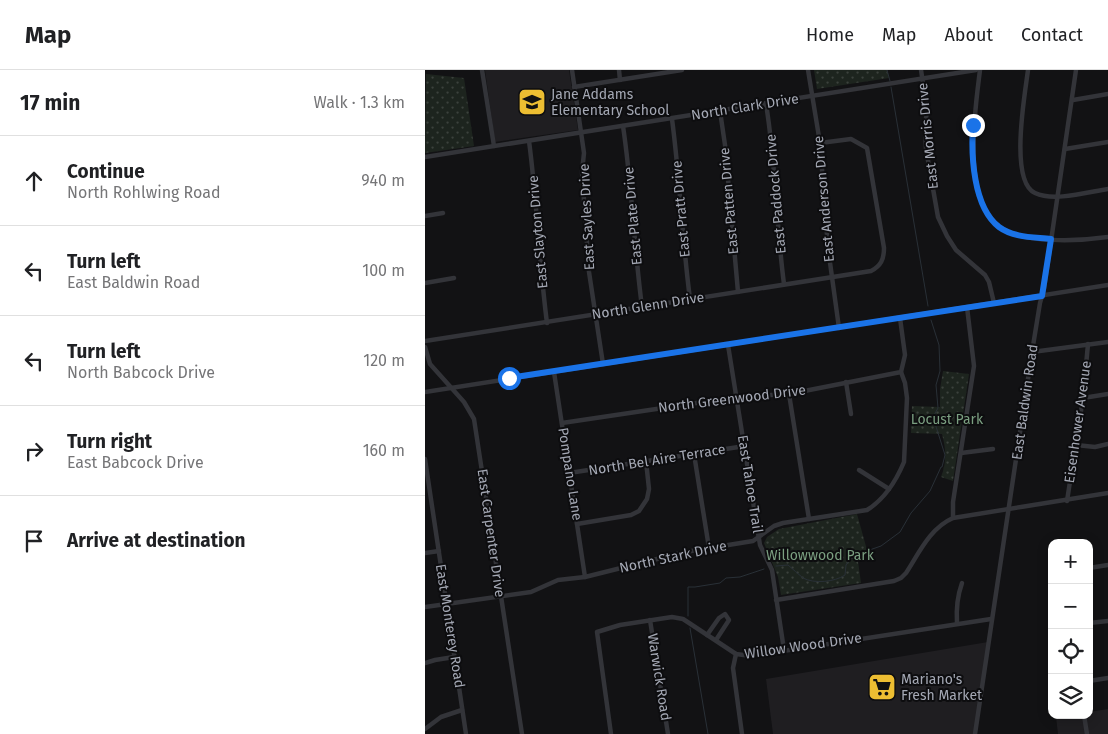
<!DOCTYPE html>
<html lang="en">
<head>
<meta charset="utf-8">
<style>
  body { margin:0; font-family:"Fira Sans",sans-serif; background:#f2f2f2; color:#202124 }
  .controls { position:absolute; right:15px; bottom:15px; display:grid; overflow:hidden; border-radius:10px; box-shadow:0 2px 12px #0003 }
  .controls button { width:45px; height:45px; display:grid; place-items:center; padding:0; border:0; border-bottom:1px solid #e0e0e0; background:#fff; color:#202124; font:25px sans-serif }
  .stop { position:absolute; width:15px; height:15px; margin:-11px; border:4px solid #1a73e8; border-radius:50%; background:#fff }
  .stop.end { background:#1a73e8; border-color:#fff; box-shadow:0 1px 5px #0008 }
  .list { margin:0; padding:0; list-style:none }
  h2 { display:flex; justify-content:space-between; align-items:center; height:65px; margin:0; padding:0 20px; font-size:21px }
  h2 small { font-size:16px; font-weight:400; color:#757577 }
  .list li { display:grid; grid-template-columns:32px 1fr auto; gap:15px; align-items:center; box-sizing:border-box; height:90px; padding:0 20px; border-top:1px solid #e0e0e0 }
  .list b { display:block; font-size:19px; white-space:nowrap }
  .list p { margin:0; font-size:16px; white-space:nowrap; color:#757577 }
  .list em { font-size:16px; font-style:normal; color:#757577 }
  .icon { flex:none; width:28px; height:28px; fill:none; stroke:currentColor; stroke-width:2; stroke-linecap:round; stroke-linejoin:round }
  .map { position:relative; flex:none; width:683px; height:664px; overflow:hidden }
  header { display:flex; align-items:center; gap:30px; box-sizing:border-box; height:70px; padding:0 25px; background:#fff; border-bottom:1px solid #e0e0e0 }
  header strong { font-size:24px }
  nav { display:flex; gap:28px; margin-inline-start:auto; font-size:18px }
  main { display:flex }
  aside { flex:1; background:#fff }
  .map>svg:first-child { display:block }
  .built { fill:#1f1e21 }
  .park { fill:url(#park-dots) }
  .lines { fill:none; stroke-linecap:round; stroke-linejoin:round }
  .stream { stroke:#293037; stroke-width:1 }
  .minor { stroke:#333439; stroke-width:4.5 }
  .route { stroke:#1a73e8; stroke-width:6 }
  .labels { text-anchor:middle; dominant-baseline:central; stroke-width:4; stroke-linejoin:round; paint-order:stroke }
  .poi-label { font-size:14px; fill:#a4a8b4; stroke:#0d0d0f; text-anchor:start }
  .street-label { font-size:14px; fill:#a4a8b4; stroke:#0d0d0f }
  .park-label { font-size:14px; fill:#7b9f81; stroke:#0d0d0f }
</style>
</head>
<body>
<header>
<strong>Map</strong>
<nav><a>Home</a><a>Map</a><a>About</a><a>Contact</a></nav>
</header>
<main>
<aside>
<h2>17 min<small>Walk · 1.3 km</small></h2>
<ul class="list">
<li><svg class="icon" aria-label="ahead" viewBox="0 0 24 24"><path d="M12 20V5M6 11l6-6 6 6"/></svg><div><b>Continue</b><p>North Rohlwing Road</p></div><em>940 m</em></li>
<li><svg class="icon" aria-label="left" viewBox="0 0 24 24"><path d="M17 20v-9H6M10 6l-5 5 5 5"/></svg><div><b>Turn left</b><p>East Baldwin Road</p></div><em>100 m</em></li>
<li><svg class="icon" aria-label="left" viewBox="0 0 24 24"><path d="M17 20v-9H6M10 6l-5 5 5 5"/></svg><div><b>Turn left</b><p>North Babcock Drive</p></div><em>120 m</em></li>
<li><svg class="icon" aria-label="right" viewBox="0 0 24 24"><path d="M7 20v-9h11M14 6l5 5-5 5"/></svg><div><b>Turn right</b><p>East Babcock Drive</p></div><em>160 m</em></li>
<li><svg class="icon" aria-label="arrive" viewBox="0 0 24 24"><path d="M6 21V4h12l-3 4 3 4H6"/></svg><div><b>Arrive at destination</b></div></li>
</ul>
</aside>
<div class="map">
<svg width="683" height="664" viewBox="0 0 683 664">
  <defs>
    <pattern id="park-dots" width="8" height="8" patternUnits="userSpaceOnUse" patternTransform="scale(1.25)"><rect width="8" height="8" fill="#1d241e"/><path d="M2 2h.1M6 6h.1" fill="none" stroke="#3b413c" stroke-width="1.8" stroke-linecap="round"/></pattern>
  </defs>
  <rect width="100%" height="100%" fill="#121214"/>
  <g class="built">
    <path d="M60,0H144L153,60L70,72Z"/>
    <path d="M563,572L550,664H348L341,609Z"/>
    <path d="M683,639V664H633L631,647L664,645V642Z"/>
  </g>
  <g class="park">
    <path d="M389,0H462L464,8L392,19Z"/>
    <path d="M1,4L39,8L49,76L0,83Z"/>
    <path d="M518,301L544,304L528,411L516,407C522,392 521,379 517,364L486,363L487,336L515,337V319Z"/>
    <path d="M432,444L442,480L432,484L436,513L356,525L353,507L339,473L342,467L354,459Z"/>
  </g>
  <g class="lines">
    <g class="stream">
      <path d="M462,0L465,11"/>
      <path d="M466,17L503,236"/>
      <path d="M351,496L363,495C368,499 373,504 378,508C389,514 410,512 420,505L421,495L425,489L433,484L456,476L475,462L486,443L505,421L516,397H517L520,385L508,347L513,338L511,315L515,301L514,275L506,250"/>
      <path d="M263,546V517H270L295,513L301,508L315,507L339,499"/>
      <path d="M265,558L283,664"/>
    </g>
    <g class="minor">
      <path d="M57,0L69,76"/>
      <path d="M147,0L159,83L157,102L164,202L178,294"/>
      <path d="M194,0L195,10"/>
      <path d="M383,0L395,73L403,178L414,258"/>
      <path d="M496,0L502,40L500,57L501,79L513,147L522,166L531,180L560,205L564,212L569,233"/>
      <path d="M555,0C550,41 536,129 575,157C598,174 655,171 683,167"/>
      <path d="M603,0C600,24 584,111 610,123C629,132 663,122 683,119"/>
      <path d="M149,17L257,0"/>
      <path d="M648,30L683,24"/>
      <path d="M341,34C351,94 351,154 359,214"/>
      <path d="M295,41L300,75L313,222"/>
      <path d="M247,49C255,109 257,169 265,229"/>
      <path d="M198,56C207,116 209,177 217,237"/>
      <path d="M104,71C112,131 114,192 122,253"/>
      <path d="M640,79L683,72"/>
      <path d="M0,87L551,0"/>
      <path d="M0,146L18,143"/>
      <path d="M0,213L29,208"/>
      <path d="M0,271L446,201C456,196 459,189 459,178L442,78L426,69L395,73"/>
      <path d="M303,275L335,475L347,500L359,580"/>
      <path d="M0,277L5,294L39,332L49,349L97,664"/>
      <path d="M607,282L683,272"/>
      <path d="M129,302L160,507"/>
      <path d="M421,312L426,344"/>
      <path d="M0,322L683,215"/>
      <path d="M364,324L384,449"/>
      <path d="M658,328L683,324"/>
      <path d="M137,353L312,327L364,324L476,302"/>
      <path d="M651,375L670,377L683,374"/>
      <path d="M536,383L568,379"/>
      <path d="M269,384L284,478"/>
      <path d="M0,389L41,664"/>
      <path d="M434,400L464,419"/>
      <path d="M144,403L320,376"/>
      <path d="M642,431L658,328L663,274"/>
      <path d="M528,448V432L549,296L542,237"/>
      <path d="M152,454L206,445L214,441L222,429L224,419L221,391"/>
      <path d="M0,483L14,481"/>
      <path d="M664,498L683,495"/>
      <path d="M351,530L469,511L476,508L481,503C494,483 505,458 528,448L683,423"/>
      <path d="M0,537L106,522L133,510L160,507L260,482L328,471L349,456L358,453L442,440C460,429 471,411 479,392L482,328L480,313L476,302L480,285L475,248"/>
      <path d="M225,550L243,664"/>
      <path d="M532,553C531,538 532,527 537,513"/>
      <path d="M664,553L683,551"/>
      <path d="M282,565L294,548L300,544L304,550L291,570"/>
      <path d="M311,584L308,598L317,664"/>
      <path d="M0,593L10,590L29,587"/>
      <path d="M664,611L683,608"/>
      <path d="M659,645L662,664"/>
      <path d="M0,659L16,647L37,640"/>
      <path d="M186,664L172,562L195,555L247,547L258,549L311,584L326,586L566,549"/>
      <path d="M550,664L607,282L615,233L619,219L651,0"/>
    </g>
  </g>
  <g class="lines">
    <path class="route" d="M84,308L617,226L626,169C609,167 589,168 574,157C548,137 546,85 548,55"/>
  </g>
  <defs>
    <symbol id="school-square" viewBox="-11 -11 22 22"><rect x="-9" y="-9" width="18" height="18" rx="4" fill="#edbe32" stroke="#0d0d0f"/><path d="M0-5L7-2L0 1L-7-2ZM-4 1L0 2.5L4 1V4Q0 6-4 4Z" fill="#111"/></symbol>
    <symbol id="supermarket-square" viewBox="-11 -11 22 22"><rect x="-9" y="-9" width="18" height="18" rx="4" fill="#edbe32" stroke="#0d0d0f"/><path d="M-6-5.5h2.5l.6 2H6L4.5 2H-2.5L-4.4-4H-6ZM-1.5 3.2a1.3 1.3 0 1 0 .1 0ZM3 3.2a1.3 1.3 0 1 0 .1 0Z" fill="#111"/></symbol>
  </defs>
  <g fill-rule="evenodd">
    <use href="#school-square" x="91" y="16" width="32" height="32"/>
    <use href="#supermarket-square" x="441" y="601" width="32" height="32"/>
  </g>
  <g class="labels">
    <g class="poi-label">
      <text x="126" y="24">Jane Addams<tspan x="126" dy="16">Elementary School</tspan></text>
      <text x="476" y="609">Mariano's<tspan x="476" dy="16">Fresh Market</tspan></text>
    </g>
    <g class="street-label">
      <text transform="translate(320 37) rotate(-9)">North Clark Drive</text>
      <text transform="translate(503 66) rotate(-96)">East Morris Drive</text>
      <text transform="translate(351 124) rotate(-95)">East Paddock Drive</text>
      <text transform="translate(399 129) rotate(-95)">East Anderson Drive</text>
      <text transform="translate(304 131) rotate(-95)">East Patten Drive</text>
      <text transform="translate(256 139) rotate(-95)">East Pratt Drive</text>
      <text transform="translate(208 146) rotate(-95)">East Plate Drive</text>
      <text transform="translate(162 147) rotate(-93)">East Sayles Drive</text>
      <text transform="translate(113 162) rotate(-95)">East Slayton Drive</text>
      <text transform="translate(223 236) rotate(-9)">North Glenn Drive</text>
      <text transform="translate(307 329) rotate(-7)">North Greenwood Drive</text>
      <text transform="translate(600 332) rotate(-82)">East Baldwin Road</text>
      <text transform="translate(653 352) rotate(-82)">Eisenhower Avenue</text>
      <text transform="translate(232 390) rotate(-9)">North Bel Aire Terrace</text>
      <text transform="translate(145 404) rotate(81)">Pompano Lane</text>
      <text transform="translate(325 414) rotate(81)">East Tahoe Trail</text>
      <text transform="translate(66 463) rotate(82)">East Carpenter Drive</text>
      <text transform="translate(248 487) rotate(-12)">North Stark Drive</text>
      <text transform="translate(25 556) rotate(81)">East Monterey Road</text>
      <text transform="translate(378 576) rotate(-8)">Willow Wood Drive</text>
      <text transform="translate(234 607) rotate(81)">Warwick Road</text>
    </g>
    <g class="park-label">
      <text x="522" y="349">Locust Park</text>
      <text x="395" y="485">Willowwood Park</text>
    </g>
  </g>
</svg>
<div class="controls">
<button>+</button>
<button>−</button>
<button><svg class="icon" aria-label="locate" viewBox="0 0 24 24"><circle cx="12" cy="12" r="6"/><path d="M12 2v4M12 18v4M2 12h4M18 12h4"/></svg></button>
<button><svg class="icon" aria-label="layers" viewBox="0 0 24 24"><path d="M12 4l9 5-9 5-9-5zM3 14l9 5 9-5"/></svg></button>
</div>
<div class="stop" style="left:84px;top:308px"></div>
<div class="stop end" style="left:548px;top:55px"></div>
</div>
</main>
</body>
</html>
